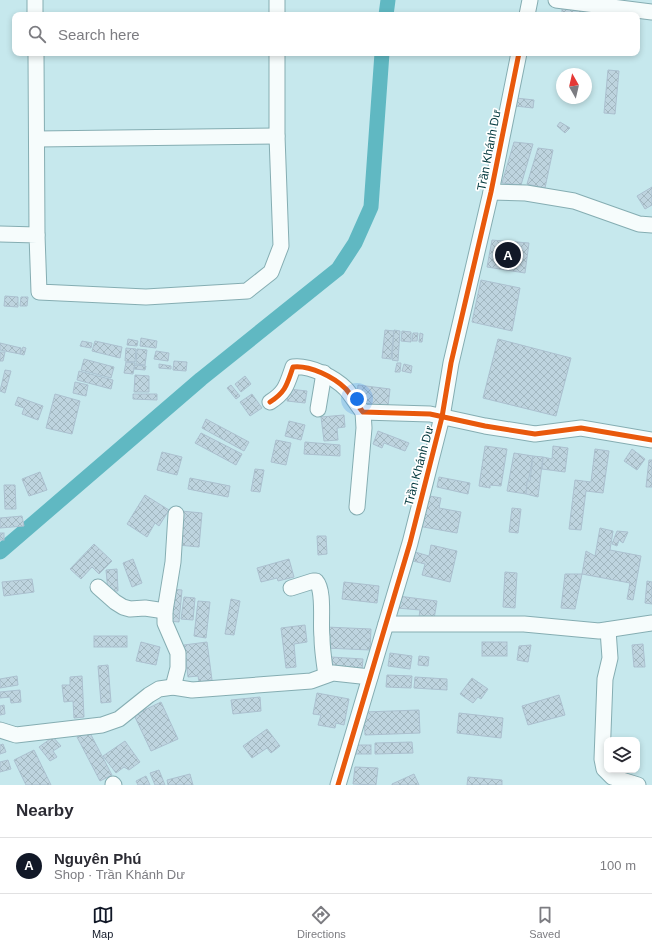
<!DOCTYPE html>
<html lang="en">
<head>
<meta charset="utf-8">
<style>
  body { margin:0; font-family:Helvetica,sans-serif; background:#f2f2f3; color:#2b2b33 }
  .controls { position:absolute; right:12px; bottom:12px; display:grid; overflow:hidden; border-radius:8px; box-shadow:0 2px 6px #0003 }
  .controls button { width:36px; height:36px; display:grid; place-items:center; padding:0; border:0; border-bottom:1px solid #e1e1e2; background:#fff; color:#2b2b33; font:20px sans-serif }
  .compass { position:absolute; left:556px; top:68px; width:36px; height:36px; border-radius:50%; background:#fff; box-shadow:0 2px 6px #0003; rotate:352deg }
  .you { position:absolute; left:357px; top:399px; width:14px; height:14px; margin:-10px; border:3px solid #fff; border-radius:50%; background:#1a73e8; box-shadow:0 0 0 6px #1a73e833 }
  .badge { display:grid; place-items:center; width:26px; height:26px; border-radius:50%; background:#111827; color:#fff; font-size:13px; font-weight:700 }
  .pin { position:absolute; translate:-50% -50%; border:2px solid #fff; box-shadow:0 1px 4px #0006 }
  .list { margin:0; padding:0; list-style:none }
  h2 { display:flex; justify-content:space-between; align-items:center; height:52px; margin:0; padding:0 16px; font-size:17px }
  h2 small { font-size:13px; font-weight:400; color:#7c7c81 }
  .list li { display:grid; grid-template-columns:26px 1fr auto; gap:12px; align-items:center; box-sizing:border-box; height:56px; padding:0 16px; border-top:1px solid #e1e1e2 }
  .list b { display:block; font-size:15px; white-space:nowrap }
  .list p { margin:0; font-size:13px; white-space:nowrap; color:#7c7c81 }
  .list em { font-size:13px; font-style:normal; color:#7c7c81 }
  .icon { flex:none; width:22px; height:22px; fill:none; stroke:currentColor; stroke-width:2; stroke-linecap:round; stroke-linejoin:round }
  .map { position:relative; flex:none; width:652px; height:785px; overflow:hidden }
  .search { position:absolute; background:#fff; box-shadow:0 2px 6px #0003; left:12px; right:12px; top:12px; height:44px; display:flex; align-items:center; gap:10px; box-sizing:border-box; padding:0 14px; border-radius:8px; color:#7c7c81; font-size:15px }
  .sheet { height:108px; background:#fff }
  nav { display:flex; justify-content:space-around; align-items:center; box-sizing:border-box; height:56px; border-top:1px solid #e1e1e2; background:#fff; font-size:11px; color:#7c7c81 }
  nav a { display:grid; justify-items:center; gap:2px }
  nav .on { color:#111827 }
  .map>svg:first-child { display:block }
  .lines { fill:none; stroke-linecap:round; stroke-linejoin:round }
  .canal { stroke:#60b8c2; stroke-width:15 }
  .building { fill:url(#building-cross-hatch); stroke:#abc0cf }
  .minor-casing { stroke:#85adb2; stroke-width:17 }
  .minor { stroke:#f6fcfc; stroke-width:15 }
  .cycleway-casing { stroke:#fff; stroke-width:8 }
  .cycleway { stroke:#e8590c; stroke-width:5 }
  .labels { text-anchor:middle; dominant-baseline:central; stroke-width:3.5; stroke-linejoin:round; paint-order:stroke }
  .street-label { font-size:12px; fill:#043a3f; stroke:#fff }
</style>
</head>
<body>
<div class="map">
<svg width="652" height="785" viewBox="0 0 652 785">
  <defs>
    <pattern id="building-cross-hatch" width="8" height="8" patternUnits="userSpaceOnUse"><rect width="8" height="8" fill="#bed4df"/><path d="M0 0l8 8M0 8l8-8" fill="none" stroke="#a2b7c0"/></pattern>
  </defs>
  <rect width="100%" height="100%" fill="#c6e8ed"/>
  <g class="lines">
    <g class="canal">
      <path d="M386,15L388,0"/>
      <path d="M0,552L201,379L338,269L355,243L371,207L382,53"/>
    </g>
  </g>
  <g class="building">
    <path d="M562,8H595L594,15H562Z"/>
    <path d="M608,70L619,71L615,114L604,113Z"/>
    <path d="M516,98L534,100L533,108L515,106Z"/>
    <path d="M560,122L570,128L565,133L557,126Z"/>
    <path d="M514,142L533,144L521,185L502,183Z"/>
    <path d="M538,148L553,150L545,188L527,184Z"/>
    <path d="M652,187V205L645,209L637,196Z"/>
    <path d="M492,240L529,243L525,273L487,267Z"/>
    <path d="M481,280L520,288L512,331L472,322Z"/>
    <path d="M5,296L18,297V307L4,306Z"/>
    <path d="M21,297H28L27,306H20Z"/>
    <path d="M385,330L394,331L391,359L382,358Z"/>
    <path d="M394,330L400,331L398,361L392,360Z"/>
    <path d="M402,331L411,332V342L401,341Z"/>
    <path d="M413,333H418L417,341H412Z"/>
    <path d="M420,333L423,334L422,342H419Z"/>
    <path d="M141,338L157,341L156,348L140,346Z"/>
    <path d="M128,339L138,341L137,346L127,345Z"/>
    <path d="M498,339L571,358L556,416L483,398Z"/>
    <path d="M82,341L92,343L91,348L80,346Z"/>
    <path d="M95,341L122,347L120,358L92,351Z"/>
    <path d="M0,343L21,348L20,354L0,350Z"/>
    <path d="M23,347L26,348L24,355L20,354Z"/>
    <path d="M126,348L136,349L135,362L125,361Z"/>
    <path d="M137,349L147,350L145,365L136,364Z"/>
    <path d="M156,351L169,353L168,361L154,359Z"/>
    <path d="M0,352H5L3,361H0Z"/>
    <path d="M84,359L114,367L111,378L81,370Z"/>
    <path d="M174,361L187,362L186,371L173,370Z"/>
    <path d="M126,362L135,363L133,374L124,373Z"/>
    <path d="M397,363H401L400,372H395Z"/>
    <path d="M159,364L171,366V369L159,368Z"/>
    <path d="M404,364L412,366L411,373L402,371Z"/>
    <path d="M135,365L146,366L145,370L134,369Z"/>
    <path d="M5,370L11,371L5,393L0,391Z"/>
    <path d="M79,371L113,380L111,389L77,380Z"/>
    <path d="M135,375L149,376V392H134Z"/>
    <path d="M245,376L251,384L241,392L235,384Z"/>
    <path d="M75,382L88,385L86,396L73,393Z"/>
    <path d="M231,385L240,396L236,399L227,388Z"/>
    <path d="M358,385L390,389L388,406L356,402Z"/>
    <path d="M289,389L307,391L305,403L287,401Z"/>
    <path d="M55,394L80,401L72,434L46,428Z"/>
    <path d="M133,394H157V400L133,399Z"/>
    <path d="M252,394L262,408L250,416L240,402Z"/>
    <path d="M18,397L43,406L38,420L22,414L24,408L15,405Z"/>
    <path d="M344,415L345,427L337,428L338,440L324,441L321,417Z"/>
    <path d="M206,419L249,442L244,451L202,428Z"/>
    <path d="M289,421L305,425L301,440L285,436Z"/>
    <path d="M378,431L409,443L405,451L384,443L382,448L373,444Z"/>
    <path d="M201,433L242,454L236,465L195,443Z"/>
    <path d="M276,440L291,443L286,465L271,462Z"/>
    <path d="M305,442L340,445V456L304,454Z"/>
    <path d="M485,446L507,449L501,486L490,485V488L479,486Z"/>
    <path d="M553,446L568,448L565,472L542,469L543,457L552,459Z"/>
    <path d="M595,449L609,451L603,493L586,491L581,530L569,529L575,480L591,482Z"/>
    <path d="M632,449L645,459L637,470L624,461Z"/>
    <path d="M162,452L182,457L177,475L157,470Z"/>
    <path d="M514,453L533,456L526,494L507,491Z"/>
    <path d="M533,456L543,457L538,497L526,494L527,481H530Z"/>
    <path d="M649,460H652V487H646Z"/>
    <path d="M255,469L264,470L260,492L251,491Z"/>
    <path d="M40,472L47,490L29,496L22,479Z"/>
    <path d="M439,477L470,483L468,494L437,487Z"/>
    <path d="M190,478L230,486L228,497L188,489Z"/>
    <path d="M4,485H15L16,509H5Z"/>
    <path d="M145,495L169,510L159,526L155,523L147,537L127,524Z"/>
    <path d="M424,495L441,498L439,508L461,512L457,533L418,526Z"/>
    <path d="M512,508L521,509L518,533L509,532Z"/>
    <path d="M181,511L202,513L199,547L178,545Z"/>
    <path d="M22,516L24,526L0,528V518Z"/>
    <path d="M600,528L613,531L610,550L641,556L633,600L627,599L630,583L582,574L586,551L595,556Z"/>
    <path d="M617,531L628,532L623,543L619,540L617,546L612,544Z"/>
    <rect x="0" y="533" width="4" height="7"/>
    <path d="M317,536H326L327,554L318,555Z"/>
    <path d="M94,544L112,561L99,574L92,567L81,579L70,569Z"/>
    <path d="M431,545L457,551L450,582L422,575L425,564L413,561L415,552L429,556Z"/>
    <path d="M133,559L142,583L132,587L123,563Z"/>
    <path d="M289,559L294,577L278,581L277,578L261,582L257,568Z"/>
    <path d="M117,569L118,591H108L106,570Z"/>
    <path d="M505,572L517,573L515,608L503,607Z"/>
    <path d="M565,574H582L575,609L561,608Z"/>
    <path d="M32,579L34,592L4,596L2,582Z"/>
    <path d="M647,581L652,582V604L645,603Z"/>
    <path d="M344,582L379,586L377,603L342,599Z"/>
    <path d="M172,589L182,590L179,622L169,621Z"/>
    <path d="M398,596L437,601L434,619L419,617L420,610L397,608Z"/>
    <path d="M184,597L195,598L193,620L181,619Z"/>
    <path d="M231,599L240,601L234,635L225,634Z"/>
    <path d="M198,601L210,602L206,638L194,636Z"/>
    <path d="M305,625L307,642L294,644L296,667L286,668L281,628Z"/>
    <path d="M326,627L371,629L370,650L325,648Z"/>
    <rect x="94" y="636" width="33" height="11"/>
    <path d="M141,642L160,647L156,665L136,661Z"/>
    <path d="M207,642L212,680L199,682L198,676L188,677L184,645Z"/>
    <rect x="482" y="642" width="25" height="14"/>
    <path d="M643,644L645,667H634L632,645Z"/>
    <path d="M531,645L528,662L517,660L519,646Z"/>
    <path d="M390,653L412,656L410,669L388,666Z"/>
    <path d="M419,656L429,657L428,666L418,665Z"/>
    <path d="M331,657L363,659L362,670L330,667Z"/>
    <path d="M108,665L111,702L101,703L98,666Z"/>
    <path d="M387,675L412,676L411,688L386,687Z"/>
    <path d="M17,676L18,685L0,688V679Z"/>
    <path d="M82,676L84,717L74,718L73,701L64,702L62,685H70V677Z"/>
    <path d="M415,677L447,679V690L414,688Z"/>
    <path d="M472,678L488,689L481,699L478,697L473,703L460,694Z"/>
    <path d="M20,690L21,702L11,703L10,697L0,698V692Z"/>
    <path d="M317,693L349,699L344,725L336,723L335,728L318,725L321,715L313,714Z"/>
    <path d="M559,695L565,715L528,725L522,706Z"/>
    <path d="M260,697L261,711L233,714L231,700Z"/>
    <path d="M161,702L178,739L151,751L134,715Z"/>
    <path d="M4,705L5,714L0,715V706Z"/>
    <path d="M419,710L420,733L365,735L364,712Z"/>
    <path d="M459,713L503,718L501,738L457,733Z"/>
    <path d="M267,729L280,746L271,753L267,748L252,758L243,746Z"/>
    <path d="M89,731L112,775L100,781L77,737Z"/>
    <path d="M53,737L61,746L53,751L57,757L50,761L39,747Z"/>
    <path d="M619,738V740L604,739Z"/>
    <path d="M125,741L140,762L129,770L124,767L116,773L103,756Z"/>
    <path d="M412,742L413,753L375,754V743Z"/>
    <path d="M3,744L6,752L0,754V745Z"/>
    <rect x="356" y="745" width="15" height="9"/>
    <path d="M34,750L51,785H26L14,760Z"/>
    <path d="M8,760L11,769L0,772V762Z"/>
    <path d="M355,767L378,768L376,785L353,784Z"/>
    <path d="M159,770L165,785H155L150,773Z"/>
    <path d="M190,774L193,785H168L167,780Z"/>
    <path d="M414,774L419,785H392V784Z"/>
    <path d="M146,776L150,785H138L136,781Z"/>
    <path d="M468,777L502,780V785H467Z"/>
  </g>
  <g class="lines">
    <defs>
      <g id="minor">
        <path d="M35,0V15"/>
        <path d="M277,0V15"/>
        <path d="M556,0L652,12"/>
        <path d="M527,15L530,0"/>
        <path d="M36,53L37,235"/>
        <path d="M37,139L277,136"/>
        <path d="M491,192L526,193L574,201L639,224L652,225"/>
        <path d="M0,234L37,235L39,292L146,297L247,291L271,272L281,246L277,136V53"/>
        <path d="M270,402C286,392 287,384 293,367C310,365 334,377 346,389C352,396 357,405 363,412L430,414L485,426L535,434L581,428L652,440"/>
        <path d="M318,409L324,373"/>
        <path d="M357,507L364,428L363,412"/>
        <path d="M98,587L115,602L123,607L130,609L145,608L165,611"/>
        <path d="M291,588L313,581H316C325,591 320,623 322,637C322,649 324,662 326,675"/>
        <path d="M386,624H524L599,631L652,623"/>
        <path d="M608,630L610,658L605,679L602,759L604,769L612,777L638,785"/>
        <path d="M173,687L178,668V653L165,623V611L173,562L176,514"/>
        <path d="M0,730L16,735L102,725L119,719L149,695L159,689L173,687L192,690L311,681L333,673L370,677"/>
        <path d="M113,784L114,785"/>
        <path d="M338,785L410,543L442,417L451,363L491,192L519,53"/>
      </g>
    </defs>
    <use href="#minor" class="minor-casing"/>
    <use href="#minor" class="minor"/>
    <defs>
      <g id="cycleway">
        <path d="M270,402C286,392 287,384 293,367C310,365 334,377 346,389C352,396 357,405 363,412L430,414L485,426L535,434L581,428L652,440"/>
        <path d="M338,785L410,543L442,417L451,363L491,192L519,53"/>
      </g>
    </defs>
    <use href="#cycleway" class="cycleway-casing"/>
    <use href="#cycleway" class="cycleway"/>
  </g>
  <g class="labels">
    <g class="street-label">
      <text transform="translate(489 150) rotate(-79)">Trần Khánh Dư</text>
      <text transform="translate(419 466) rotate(-75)">Trần Khánh Dư</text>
    </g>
  </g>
</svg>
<div class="controls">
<button><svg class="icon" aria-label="layers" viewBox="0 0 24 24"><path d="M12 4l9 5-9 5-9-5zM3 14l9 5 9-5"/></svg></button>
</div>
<svg class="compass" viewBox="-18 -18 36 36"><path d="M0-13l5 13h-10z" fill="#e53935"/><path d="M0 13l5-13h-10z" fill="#7c7c81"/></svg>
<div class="you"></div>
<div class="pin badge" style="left:508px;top:255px">A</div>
<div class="search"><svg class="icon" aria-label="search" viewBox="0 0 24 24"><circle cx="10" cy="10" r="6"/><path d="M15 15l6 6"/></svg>Search here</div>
</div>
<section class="sheet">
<h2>Nearby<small></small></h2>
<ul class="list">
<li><span class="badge">A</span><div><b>Nguyên Phú</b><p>Shop · Trần Khánh Dư</p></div><em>100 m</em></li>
</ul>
</section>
<nav>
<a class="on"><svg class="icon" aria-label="map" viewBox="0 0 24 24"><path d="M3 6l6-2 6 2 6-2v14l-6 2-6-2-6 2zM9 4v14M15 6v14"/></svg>Map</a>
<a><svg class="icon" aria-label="directions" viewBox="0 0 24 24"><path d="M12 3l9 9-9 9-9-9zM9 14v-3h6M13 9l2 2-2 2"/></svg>Directions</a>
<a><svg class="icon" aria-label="saved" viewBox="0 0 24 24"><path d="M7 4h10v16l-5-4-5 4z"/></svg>Saved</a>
</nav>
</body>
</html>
